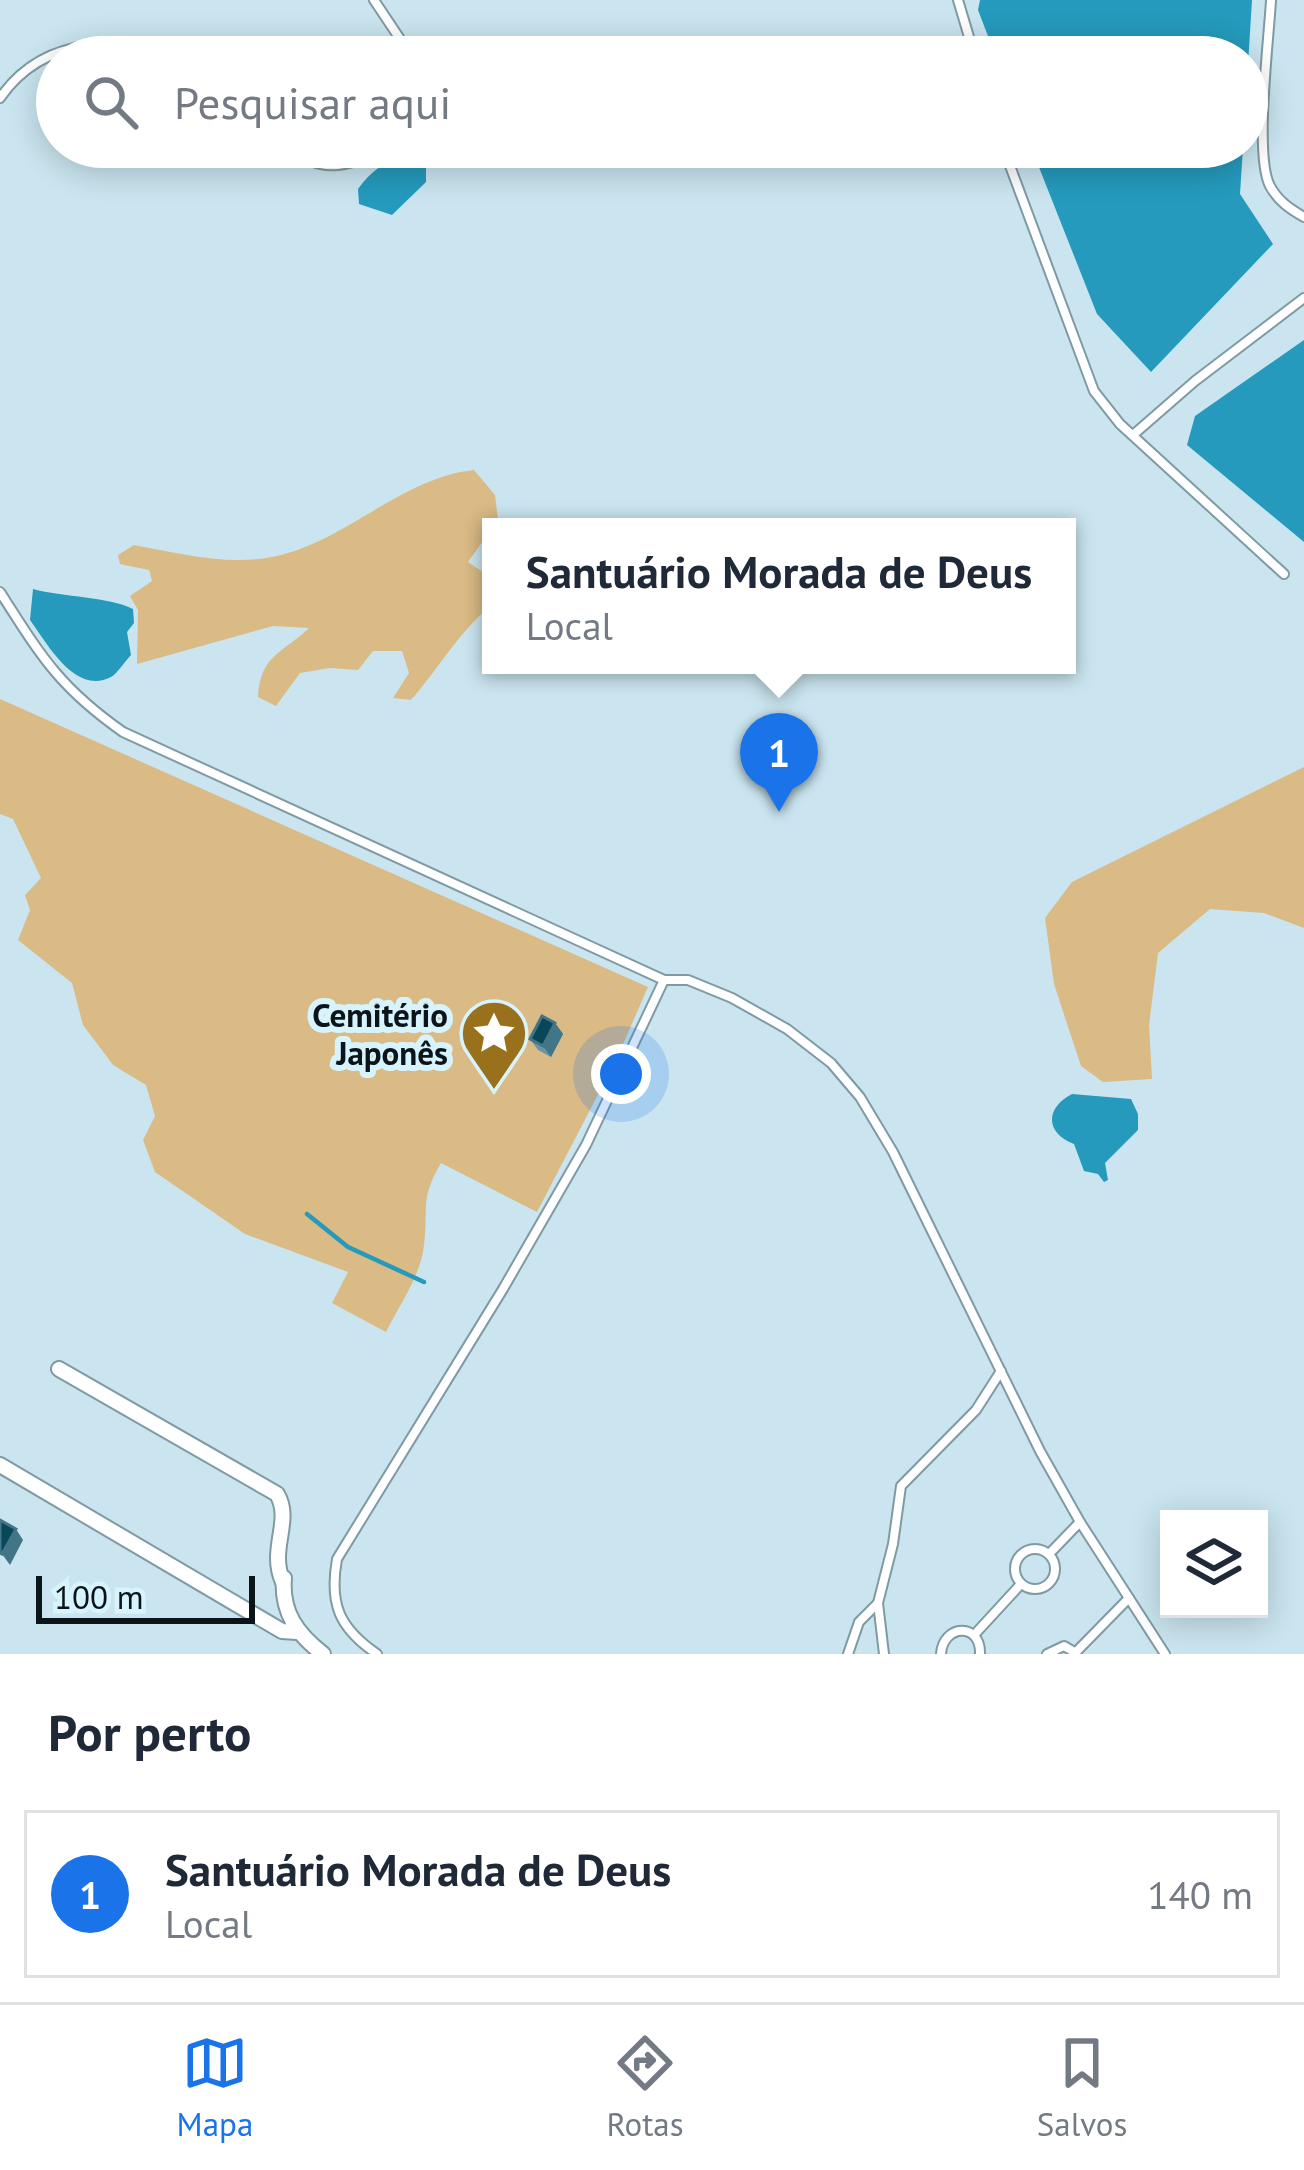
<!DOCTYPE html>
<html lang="pt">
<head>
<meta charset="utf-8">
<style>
  body { margin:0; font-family:"PT Sans",sans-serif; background:#f2f2f3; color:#1f2937 }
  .controls { position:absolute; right:36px; bottom:36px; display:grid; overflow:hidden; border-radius:0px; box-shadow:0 6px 30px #0003 }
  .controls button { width:108px; height:108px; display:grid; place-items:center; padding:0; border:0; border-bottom:3px solid #e0e1e3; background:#fff; color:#1f2937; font:60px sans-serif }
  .scale { position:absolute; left:36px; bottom:30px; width:219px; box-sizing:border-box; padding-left:12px; border:6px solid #0b1519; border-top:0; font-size:33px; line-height:42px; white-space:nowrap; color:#0b1519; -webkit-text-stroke:9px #d7f3fd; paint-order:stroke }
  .you { position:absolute; left:621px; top:1074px; width:42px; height:42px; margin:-30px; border:9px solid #fff; border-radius:50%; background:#1a73e8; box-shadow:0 0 0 18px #1a73e833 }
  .badge { display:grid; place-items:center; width:78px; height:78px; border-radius:50%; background:#1a73e8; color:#fff; font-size:39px; font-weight:700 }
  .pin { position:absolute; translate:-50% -99px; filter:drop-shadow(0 3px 6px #0008) }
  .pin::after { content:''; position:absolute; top:63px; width:42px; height:36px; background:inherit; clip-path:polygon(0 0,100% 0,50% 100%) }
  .popup { position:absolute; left:482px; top:518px; width:594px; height:156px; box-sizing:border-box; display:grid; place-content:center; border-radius:0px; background:#fff; filter:drop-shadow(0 3px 9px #0005); font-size:39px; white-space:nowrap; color:#747a83 }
  .popup b { font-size:45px; color:#1f2937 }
  .popup::after { content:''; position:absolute; left:50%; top:100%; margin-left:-24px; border:24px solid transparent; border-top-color:#fff }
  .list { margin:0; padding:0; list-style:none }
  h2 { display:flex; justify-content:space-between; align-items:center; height:156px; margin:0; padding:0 48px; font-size:51px }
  h2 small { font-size:39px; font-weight:400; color:#747a83 }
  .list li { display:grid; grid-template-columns:78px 1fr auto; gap:36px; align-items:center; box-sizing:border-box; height:168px; margin:0 24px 24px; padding:0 24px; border:3px solid #e0e1e3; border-radius:0px }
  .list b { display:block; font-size:45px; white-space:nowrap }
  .list p { margin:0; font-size:39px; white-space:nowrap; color:#747a83 }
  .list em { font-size:39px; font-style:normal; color:#747a83 }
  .icon { flex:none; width:66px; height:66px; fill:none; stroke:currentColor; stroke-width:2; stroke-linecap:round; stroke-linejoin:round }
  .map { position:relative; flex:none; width:1304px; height:1654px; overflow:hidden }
  .search { position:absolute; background:#fff; box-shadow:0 6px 30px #0003; left:36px; right:36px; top:36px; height:132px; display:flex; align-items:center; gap:30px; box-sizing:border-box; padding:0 42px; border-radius:66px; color:#747a83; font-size:45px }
  .sheet { height:348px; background:#fff }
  nav { display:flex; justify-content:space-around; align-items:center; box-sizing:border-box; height:168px; border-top:3px solid #e0e1e3; background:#fff; font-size:33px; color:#747a83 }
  nav a { display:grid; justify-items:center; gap:6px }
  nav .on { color:#1a73e8 }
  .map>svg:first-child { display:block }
  .green { fill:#daba85 }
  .water { fill:#259abc }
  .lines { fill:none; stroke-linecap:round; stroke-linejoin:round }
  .stream { stroke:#259abc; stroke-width:4.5 }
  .service-casing { stroke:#7f9aa3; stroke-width:12 }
  .minor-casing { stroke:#7f9aa3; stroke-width:18 }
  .service { stroke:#fff; stroke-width:8 }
  .minor { stroke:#fff; stroke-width:14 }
  .wall { fill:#6896a4 }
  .shaded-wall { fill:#427686 }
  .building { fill:#074759; stroke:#427686; stroke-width:3 }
  .labels { text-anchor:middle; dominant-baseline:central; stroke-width:12; stroke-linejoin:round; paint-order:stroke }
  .poi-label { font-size:33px; font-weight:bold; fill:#0b1519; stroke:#d7f3fd; text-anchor:end }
</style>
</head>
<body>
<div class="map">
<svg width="1304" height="1654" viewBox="0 0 1304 1654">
  <rect width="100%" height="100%" fill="#cae5f0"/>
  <g class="green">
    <path d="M474,470L495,495L498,520L468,562L489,576V607C458,634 438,669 411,700L393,698L409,673L402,651H373L358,670L330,668L300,673L276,706L258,697C260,655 283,653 309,628L273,626L137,664L138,610L130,596L152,581L149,570L120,564L118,555L134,545C179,553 226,566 272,557C345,543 400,478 474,470Z"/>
    <path d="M0,699L648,987L617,1058L537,1212L441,1163C419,1201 429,1206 424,1245C421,1275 399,1306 386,1332L332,1303L348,1272L245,1234L155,1172L143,1140L155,1116L146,1085L113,1065L83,1025L72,983L18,940L30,910L25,895L41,878L13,819L0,814Z"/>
    <path d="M1304,767V928L1264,913L1210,909L1158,953L1149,1025L1152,1079L1103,1082L1081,1066L1054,984L1045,918L1072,882Z"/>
  </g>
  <g class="water">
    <path d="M980,0H1252L1247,81V57H996L978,10Z"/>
    <path d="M1031,147H1243L1240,194L1273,244L1151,372L1097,314Z"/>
    <path d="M419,155L426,167V182L392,215L359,204L358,189C374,167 391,157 419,155Z"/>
    <path d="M1304,340V542L1187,445L1195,416Z"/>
    <path d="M33,589C62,597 111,597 133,609L134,623L127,632L131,655C125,661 118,673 111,677C75,696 47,643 30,620Z"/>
    <path d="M1072,1094L1131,1099L1138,1114V1130L1105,1163L1108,1180L1104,1182L1098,1174L1084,1171L1074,1144C1045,1133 1045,1108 1072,1094Z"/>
  </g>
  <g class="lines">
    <path class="stream" d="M307,1214L348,1247L424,1282"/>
    <defs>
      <g id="service">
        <path d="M374,0L412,57"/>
        <path d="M958,0L975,57"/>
        <path d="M1271,0C1269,39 1254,156 1270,186C1278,201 1290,209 1304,217"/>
        <path d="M0,98C46,32 122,38 193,57"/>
        <path d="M291,147C322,178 353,164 388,147"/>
        <path d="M1003,147L1094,391L1120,424L1284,574"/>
        <path d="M1133,435L1195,381L1304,298"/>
        <path d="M0,592C41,656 59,687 123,732L664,980L586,1145L503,1289L337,1559C329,1604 339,1628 377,1654"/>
        <path d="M664,980H688L732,998L787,1029L831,1063L860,1097L893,1152L1040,1451L1080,1522L1165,1654"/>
        <circle cx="1035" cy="1569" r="20"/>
        <path d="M1049,1554L1080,1522"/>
        <path d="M975,1634L1021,1584"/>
        <path d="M1076,1652L1129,1598"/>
        <path d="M848,1654L859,1622L877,1604"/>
        <path d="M884,1654L878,1603L893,1544L901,1486L976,1410L1001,1371"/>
        <path d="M941,1654C943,1624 981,1622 980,1654"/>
        <path d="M1047,1654L1064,1646L1076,1653"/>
      </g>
      <g id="minor">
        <path d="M59,1369L277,1494C293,1521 268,1549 283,1582"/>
        <path d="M0,1465L282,1631L297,1632"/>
        <path d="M284,1578C281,1612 297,1634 323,1654"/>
      </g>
    </defs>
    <use href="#service" class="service-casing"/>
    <use href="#minor" class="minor-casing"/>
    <use href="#service" class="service"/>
    <use href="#minor" class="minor"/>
  </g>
  <path class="wall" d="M555,1023L563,1034L551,1057L538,1050L530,1039Z"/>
  <g class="shaded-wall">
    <path d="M555,1023L563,1034L551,1057L543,1046Z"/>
    <path d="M16,1529L23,1540L10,1565L2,1554Z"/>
  </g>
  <g class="building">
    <path d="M542,1016L555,1023L543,1046L530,1039Z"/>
    <path d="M0,1520L16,1529L2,1554L0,1553Z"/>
  </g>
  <defs>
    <symbol id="sight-pin" viewBox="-11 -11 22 30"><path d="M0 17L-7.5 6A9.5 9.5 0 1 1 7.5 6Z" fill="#99711d" stroke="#d7f3fd"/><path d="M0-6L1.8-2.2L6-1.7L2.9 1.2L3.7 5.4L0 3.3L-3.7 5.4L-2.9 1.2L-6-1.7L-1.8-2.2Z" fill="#fff"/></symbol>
  </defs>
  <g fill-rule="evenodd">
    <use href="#sight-pin" x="456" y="995" width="76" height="104"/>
  </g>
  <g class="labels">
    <g class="poi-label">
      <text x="448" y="1014">Cemitério<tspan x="448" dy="38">Japonês</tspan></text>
    </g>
  </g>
</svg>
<div class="controls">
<button><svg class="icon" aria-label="layers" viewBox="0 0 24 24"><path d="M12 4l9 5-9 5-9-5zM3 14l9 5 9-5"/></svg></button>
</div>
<div class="scale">100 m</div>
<div class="you"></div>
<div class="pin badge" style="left:779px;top:812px">1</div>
<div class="popup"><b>Santuário Morada de Deus</b>Local</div>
<div class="search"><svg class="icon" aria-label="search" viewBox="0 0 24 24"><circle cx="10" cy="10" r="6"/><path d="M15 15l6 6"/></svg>Pesquisar aqui</div>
</div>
<section class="sheet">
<h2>Por perto<small></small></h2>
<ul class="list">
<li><span class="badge">1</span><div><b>Santuário Morada de Deus</b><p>Local</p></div><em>140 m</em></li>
</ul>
</section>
<nav>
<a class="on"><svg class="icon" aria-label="map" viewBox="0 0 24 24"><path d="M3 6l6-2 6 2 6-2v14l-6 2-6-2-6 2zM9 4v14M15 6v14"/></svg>Mapa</a>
<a><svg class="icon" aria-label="directions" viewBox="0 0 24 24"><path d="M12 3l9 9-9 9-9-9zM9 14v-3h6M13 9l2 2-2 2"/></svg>Rotas</a>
<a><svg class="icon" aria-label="saved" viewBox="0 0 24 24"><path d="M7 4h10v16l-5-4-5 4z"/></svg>Salvos</a>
</nav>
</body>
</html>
